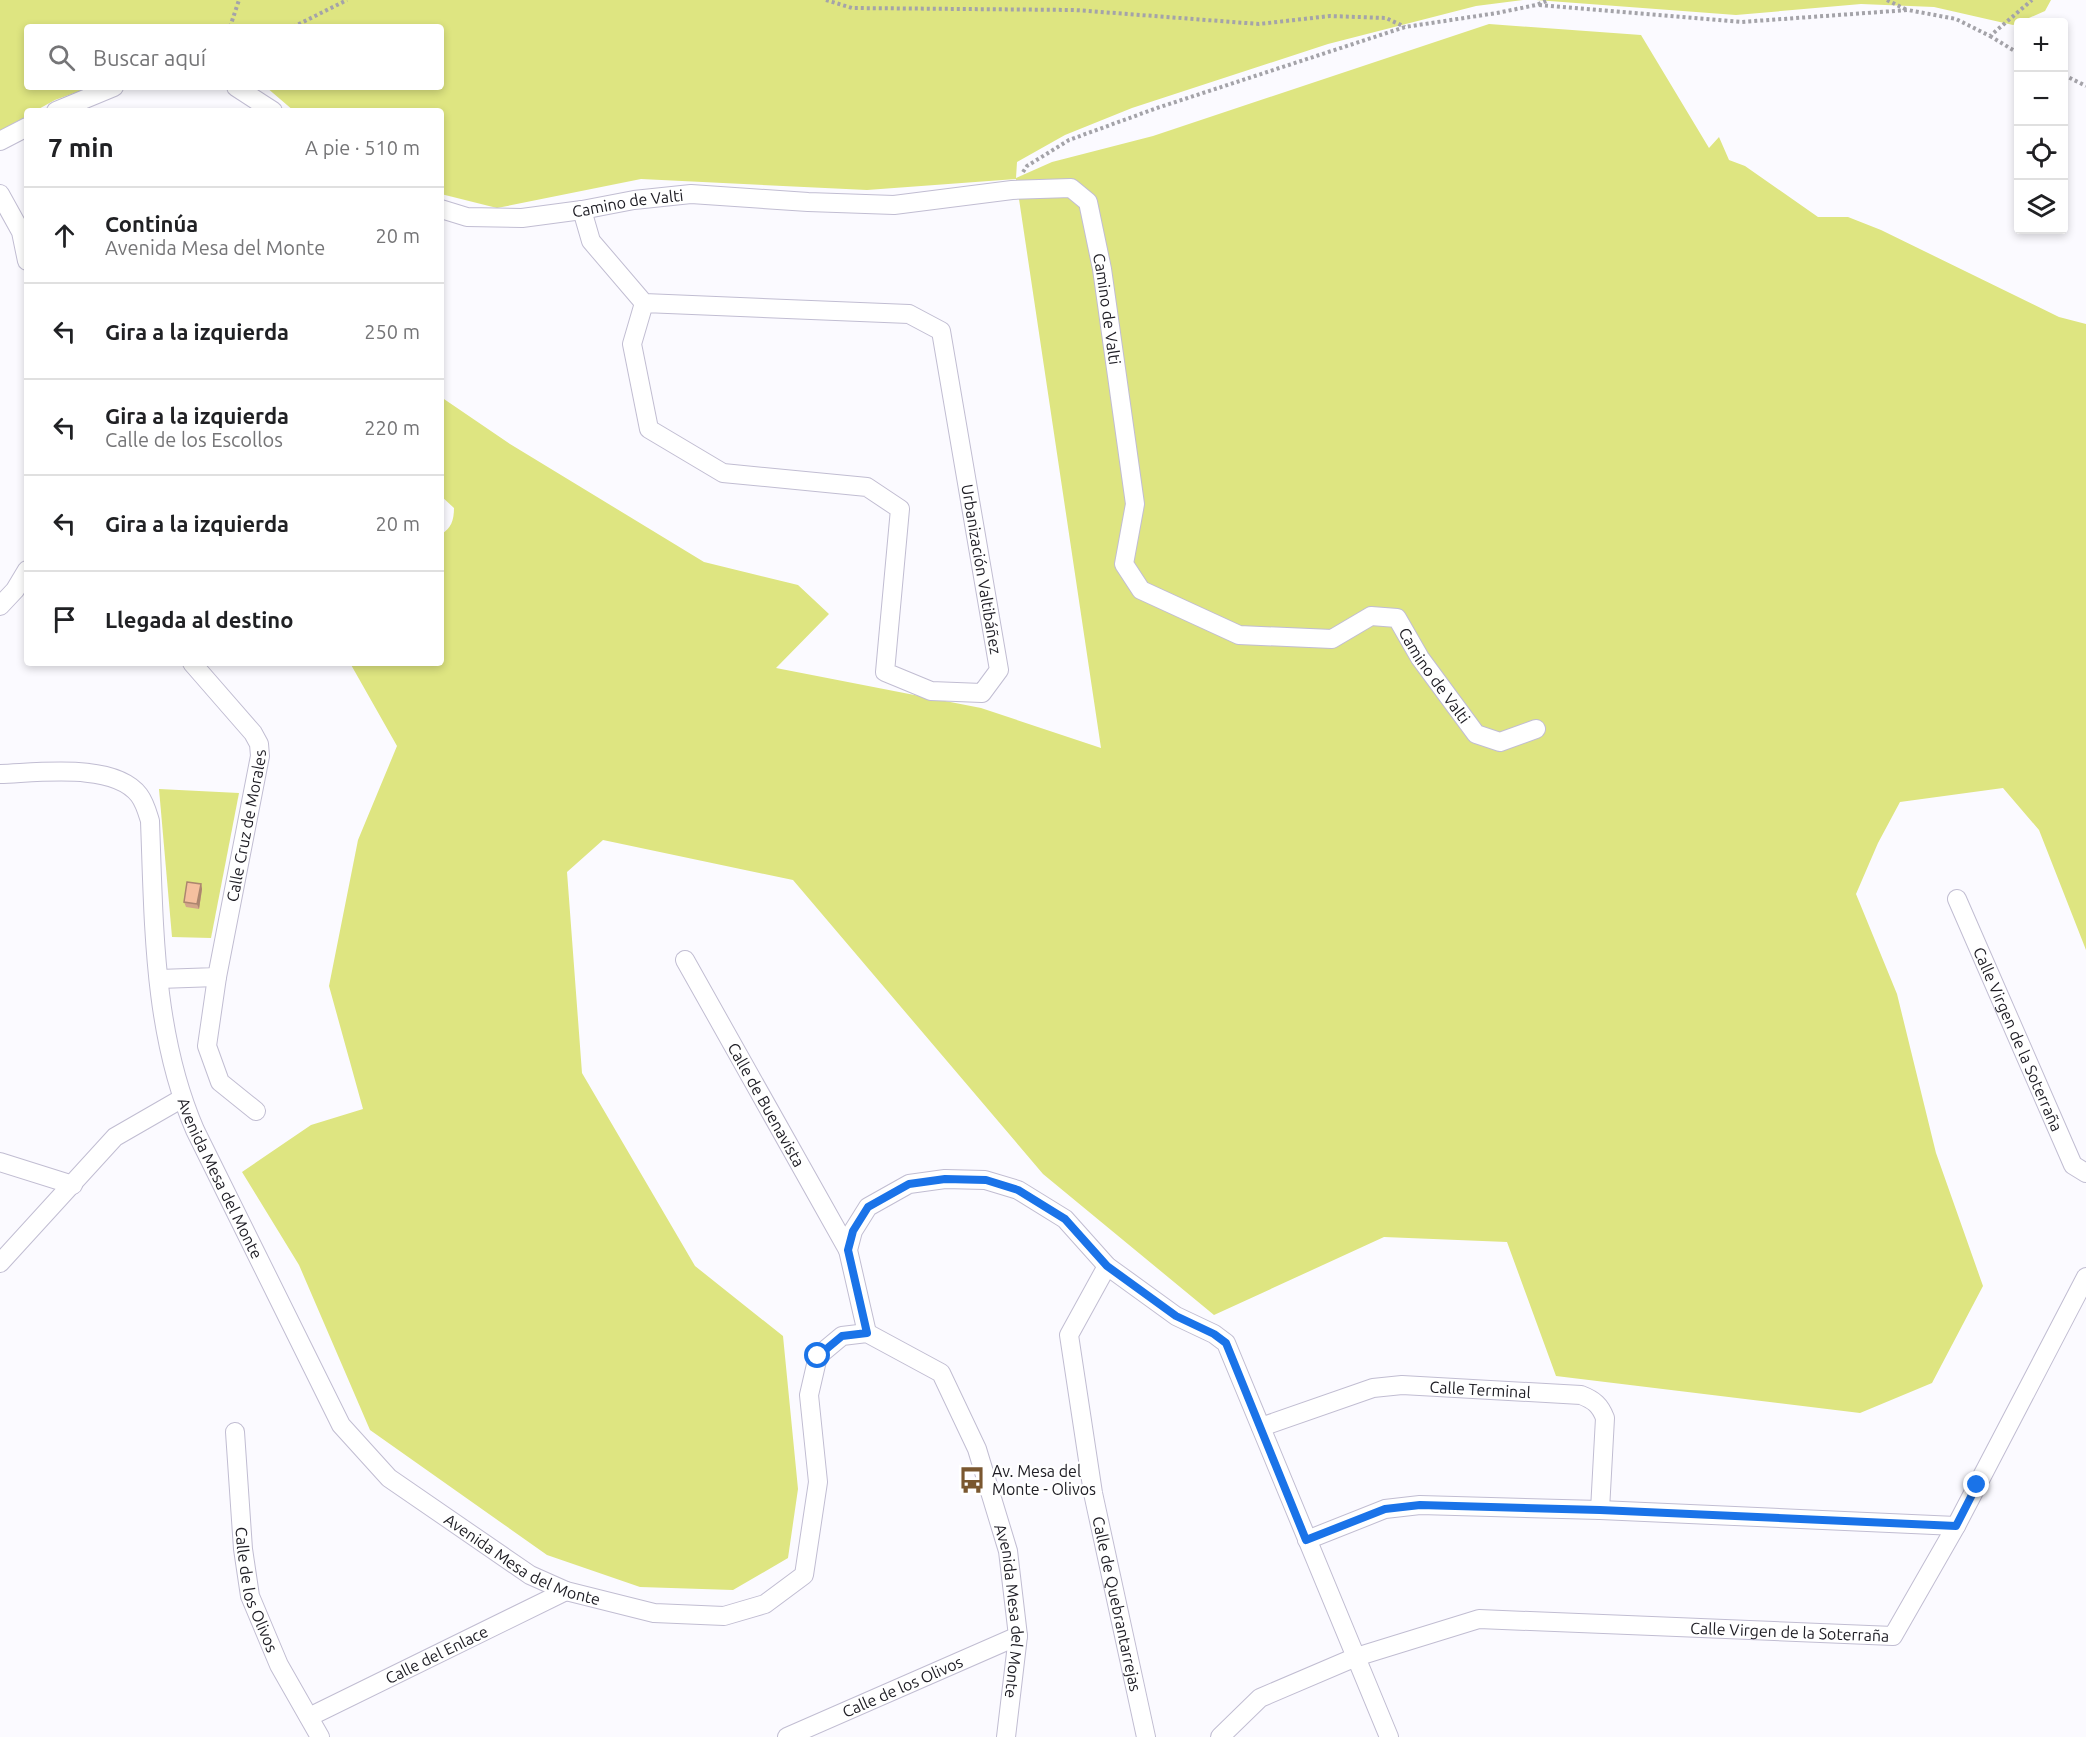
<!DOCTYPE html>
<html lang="es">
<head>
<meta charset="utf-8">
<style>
  body { margin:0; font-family:Ubuntu,sans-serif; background:#f6f6f6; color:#202124 }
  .controls { position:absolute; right:18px; top:18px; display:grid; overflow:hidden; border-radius:6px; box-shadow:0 3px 9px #0003 }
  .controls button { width:54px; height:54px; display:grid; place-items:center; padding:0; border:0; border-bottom:2px solid #e0e0e0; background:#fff; color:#202124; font:30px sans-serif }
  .stop { position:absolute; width:18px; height:18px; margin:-14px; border:4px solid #1a73e8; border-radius:50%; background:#fff }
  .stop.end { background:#1a73e8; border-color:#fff; box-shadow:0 2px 6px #0008 }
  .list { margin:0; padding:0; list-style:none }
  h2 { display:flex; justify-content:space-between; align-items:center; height:78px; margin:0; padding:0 24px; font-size:26px }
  h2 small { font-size:20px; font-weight:400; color:#757577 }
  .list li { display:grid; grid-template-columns:39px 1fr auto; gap:18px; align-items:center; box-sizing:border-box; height:96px; padding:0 24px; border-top:2px solid #e0e0e0 }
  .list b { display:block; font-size:22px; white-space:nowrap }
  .list p { margin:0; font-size:20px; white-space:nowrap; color:#757577 }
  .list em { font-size:20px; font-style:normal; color:#757577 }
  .icon { flex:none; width:33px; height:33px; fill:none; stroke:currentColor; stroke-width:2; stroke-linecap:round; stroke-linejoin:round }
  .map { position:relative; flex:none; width:2086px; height:1737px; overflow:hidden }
  .search { position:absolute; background:#fff; box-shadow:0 3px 9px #0003; left:24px; top:24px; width:420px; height:66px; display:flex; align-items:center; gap:15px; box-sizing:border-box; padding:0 21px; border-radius:6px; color:#757577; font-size:22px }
  .panel { position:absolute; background:#fff; box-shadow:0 3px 9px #0003; left:24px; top:108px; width:420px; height:558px; border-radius:6px }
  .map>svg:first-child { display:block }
  .green { fill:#dee581 }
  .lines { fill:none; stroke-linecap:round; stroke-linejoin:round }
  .street-casing { stroke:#c1bdd2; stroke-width:20 }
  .path { stroke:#a4a3a9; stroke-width:4; stroke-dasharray:3 3; stroke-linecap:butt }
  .street { stroke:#fff; stroke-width:18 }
  .wall { fill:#d3a589 }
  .shaded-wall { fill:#ac866f }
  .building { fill:#f5c09f; stroke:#ac866f; stroke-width:1.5 }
  .route { stroke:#1a73e8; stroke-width:8 }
  .labels { text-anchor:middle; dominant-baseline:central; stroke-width:4.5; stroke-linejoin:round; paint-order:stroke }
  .street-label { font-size:16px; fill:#212027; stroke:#fff }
  .poi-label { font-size:16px; fill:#212027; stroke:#fff; text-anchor:start }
</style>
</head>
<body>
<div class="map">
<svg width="2086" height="1737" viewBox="0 0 2086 1737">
  <rect width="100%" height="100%" fill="#fbfaff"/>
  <g class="green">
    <path d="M0,0H1523L1476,6L1328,44L1132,108L1065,135L1017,162L1016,178L1052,162L1153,136L1489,24L1641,35L1709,148L1719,137L1729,160L1745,166L1818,217H1848L1881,230L2059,317L2086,324V950L2039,830L2003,788L1900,802L1878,843L1856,894L1897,994L1936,1153L1983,1286L1932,1383L1860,1413L1556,1376L1507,1242L1384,1237L1214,1315L1043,1174L793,880L603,840L567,872L582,1073L695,1266L783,1336L798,1489L788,1558L733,1590L640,1587L547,1555L370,1430L299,1265L242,1172L311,1125L363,1109L329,986L358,840L397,746L350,663H441V534C451,529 454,520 454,508L441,496V397L510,444L704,562L798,585L829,614L776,668L981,708L1101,748L1016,179L867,190L641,179L497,208L441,194V111H294L266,87H441V27H27V87H91L55,100L35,111H27V116L0,131Z"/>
    <path d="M1536,0H2051L2045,11L2013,25L1934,7L1861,4L1736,15Z"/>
    <path d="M159,789L239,793L211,938L172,937Z"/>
  </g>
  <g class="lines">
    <defs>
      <g id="street">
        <path d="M236,87L273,111"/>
        <path d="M56,111L114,87"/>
        <path d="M0,141L27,127"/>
        <path d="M0,194L21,232L27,261"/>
        <path id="s1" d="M441,209L467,217L522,218L582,210L634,200L691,194L808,202L894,205L1012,190L1071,188L1088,202L1102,269L1135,504L1124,564L1141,590L1239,635L1332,639L1371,616L1397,618L1420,658L1476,734L1500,742L1536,729"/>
        <path id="s2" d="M582,210L591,241L644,303L909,314L941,331L999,670L982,693L931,691L885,672L900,509L867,487L723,473L649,429L632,344L644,303"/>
        <path d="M0,606L15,590L27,570"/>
        <path id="s3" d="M0,774C37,773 114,762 139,795C145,803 147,811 150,821C154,925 153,1033 195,1130L341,1425L389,1478L530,1575L566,1591L654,1613L724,1616L765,1604L804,1575L818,1482L809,1395L818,1356L842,1336L867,1333L941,1373L977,1449L1008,1551L1018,1636L1006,1737"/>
        <path id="s4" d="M1957,899L2073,1165L2086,1173"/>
        <path id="s5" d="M685,960L848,1250"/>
        <path d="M217,977L207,1046L220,1082L256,1111"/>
        <path id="s6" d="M159,979L217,977L260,756L259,744L253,733L192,663"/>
        <path d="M0,1162L73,1185"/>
        <path d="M0,1263L115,1137L181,1099"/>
        <path id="s7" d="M1107,1266L1069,1335L1093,1493L1146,1737"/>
        <path d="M867,1333L848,1250L853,1231L868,1207L909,1184L945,1179L985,1180L1018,1190L1065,1219L1107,1266L1176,1316L1214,1334L1226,1343L1389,1737"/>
        <path id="s8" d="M1261,1427L1373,1388L1402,1385L1581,1395C1594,1400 1600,1405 1605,1418L1600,1510"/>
        <path id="s9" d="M235,1432L243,1549L250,1596L279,1665L320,1737"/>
        <path d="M1307,1540L1385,1509L1420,1505L1600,1510L1956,1526"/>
        <path id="s10" d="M309,1717L566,1591"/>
        <path id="s11" d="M787,1737L1018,1636"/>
        <path id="s12" d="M1220,1737L1260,1698L1356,1657L1479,1619L1893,1636L1956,1526L2086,1277"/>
      </g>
    </defs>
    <use href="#street" class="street-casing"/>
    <g class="path">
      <path d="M826,0L852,8L1075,10L1259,24L1330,16L1386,18L1405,27"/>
      <path d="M1887,0L1907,10"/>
      <path d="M1539,5L1741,22L1908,10L1956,19L1990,36L2032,0"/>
      <path d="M230,27L239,0"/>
      <path d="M293,27L347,0"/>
      <path d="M1990,36L2018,53"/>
      <path d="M2064,75L2086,86"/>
      <path d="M1023,172L1027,166L1069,140L1157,108L1405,27L1497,13L1536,5L1549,0"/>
    </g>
    <use href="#street" class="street"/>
  </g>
  <path class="wall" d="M201,884L202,889L199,909L186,907L184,902Z"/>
  <path class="shaded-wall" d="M201,884L202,889L199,909L197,904Z"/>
  <path class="building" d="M187,882L201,884L197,904L184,902Z"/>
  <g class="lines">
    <path class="route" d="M818,1356L842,1336L867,1333L848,1250L853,1231L868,1207L909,1184L945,1179L986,1180L1018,1190L1065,1219L1107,1266L1176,1316L1214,1334L1226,1343L1306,1540L1385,1509L1420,1505L1600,1510L1956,1526L1977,1485"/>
  </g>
  <defs>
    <symbol id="bus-bare" viewBox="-9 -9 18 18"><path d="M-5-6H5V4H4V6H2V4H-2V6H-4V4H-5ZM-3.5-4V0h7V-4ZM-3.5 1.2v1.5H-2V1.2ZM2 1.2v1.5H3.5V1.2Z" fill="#7a5730" stroke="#fff" stroke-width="2.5" paint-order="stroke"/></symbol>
  </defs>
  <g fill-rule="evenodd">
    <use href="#bus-bare" x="953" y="1461" width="38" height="38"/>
  </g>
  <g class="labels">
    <g class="street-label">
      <text stroke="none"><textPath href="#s1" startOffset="189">Camino de Valti</textPath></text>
      <text stroke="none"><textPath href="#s1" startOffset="765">Camino de Valti</textPath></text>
      <text stroke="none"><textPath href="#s2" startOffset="657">Urbanización Valtibáñez</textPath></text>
      <text stroke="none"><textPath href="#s1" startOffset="1395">Camino de Valti</textPath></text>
      <text stroke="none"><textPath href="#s6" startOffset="212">Calle Cruz de Morales</textPath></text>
      <text stroke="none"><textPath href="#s4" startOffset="153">Calle Virgen de la Soterraña</textPath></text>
      <text stroke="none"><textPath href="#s5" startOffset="166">Calle de Buenavista</textPath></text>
      <text stroke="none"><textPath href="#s3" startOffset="542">Avenida Mesa del Monte</textPath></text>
      <text stroke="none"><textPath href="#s8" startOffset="226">Calle Terminal</textPath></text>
      <text stroke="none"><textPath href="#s3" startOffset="1046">Avenida Mesa del Monte</textPath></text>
      <text stroke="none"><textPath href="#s9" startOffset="160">Calle de los Olivos</textPath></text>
      <text stroke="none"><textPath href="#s7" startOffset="352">Calle de Quebrantarrejas</textPath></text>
      <text stroke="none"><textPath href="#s3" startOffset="1964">Avenida Mesa del Monte</textPath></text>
      <text stroke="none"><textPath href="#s12" startOffset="600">Calle Virgen de la Soterraña</textPath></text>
      <text stroke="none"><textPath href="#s10" startOffset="142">Calle del Enlace</textPath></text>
      <text stroke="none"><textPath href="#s11" startOffset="126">Calle de los Olivos</textPath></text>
    </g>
    <g class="poi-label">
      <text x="992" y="1471">Av. Mesa del<tspan x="992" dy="18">Monte - Olivos</tspan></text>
    </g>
  </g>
</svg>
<div class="controls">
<button>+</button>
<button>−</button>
<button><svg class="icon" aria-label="locate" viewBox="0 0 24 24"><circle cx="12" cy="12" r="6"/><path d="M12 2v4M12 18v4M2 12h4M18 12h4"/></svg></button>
<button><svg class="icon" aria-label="layers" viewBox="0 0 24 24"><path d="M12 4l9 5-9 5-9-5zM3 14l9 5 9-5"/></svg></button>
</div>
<div class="stop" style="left:818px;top:1356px"></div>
<div class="stop end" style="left:1977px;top:1485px"></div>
<div class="search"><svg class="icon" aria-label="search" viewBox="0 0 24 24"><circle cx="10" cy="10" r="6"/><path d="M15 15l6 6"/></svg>Buscar aquí</div>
<section class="panel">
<h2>7 min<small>A pie · 510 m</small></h2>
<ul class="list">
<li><svg class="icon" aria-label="ahead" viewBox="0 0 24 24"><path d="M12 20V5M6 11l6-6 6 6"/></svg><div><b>Continúa</b><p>Avenida Mesa del Monte</p></div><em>20 m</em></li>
<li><svg class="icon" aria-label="left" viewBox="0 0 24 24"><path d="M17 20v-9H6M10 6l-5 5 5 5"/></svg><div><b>Gira a la izquierda</b></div><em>250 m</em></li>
<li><svg class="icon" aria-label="left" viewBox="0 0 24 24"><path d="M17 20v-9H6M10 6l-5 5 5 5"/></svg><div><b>Gira a la izquierda</b><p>Calle de los Escollos</p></div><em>220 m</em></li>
<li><svg class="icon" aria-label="left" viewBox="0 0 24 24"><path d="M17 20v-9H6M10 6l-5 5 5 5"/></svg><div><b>Gira a la izquierda</b></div><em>20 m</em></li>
<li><svg class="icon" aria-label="arrive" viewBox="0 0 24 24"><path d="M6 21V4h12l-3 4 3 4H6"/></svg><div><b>Llegada al destino</b></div></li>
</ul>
</section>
</div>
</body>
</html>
